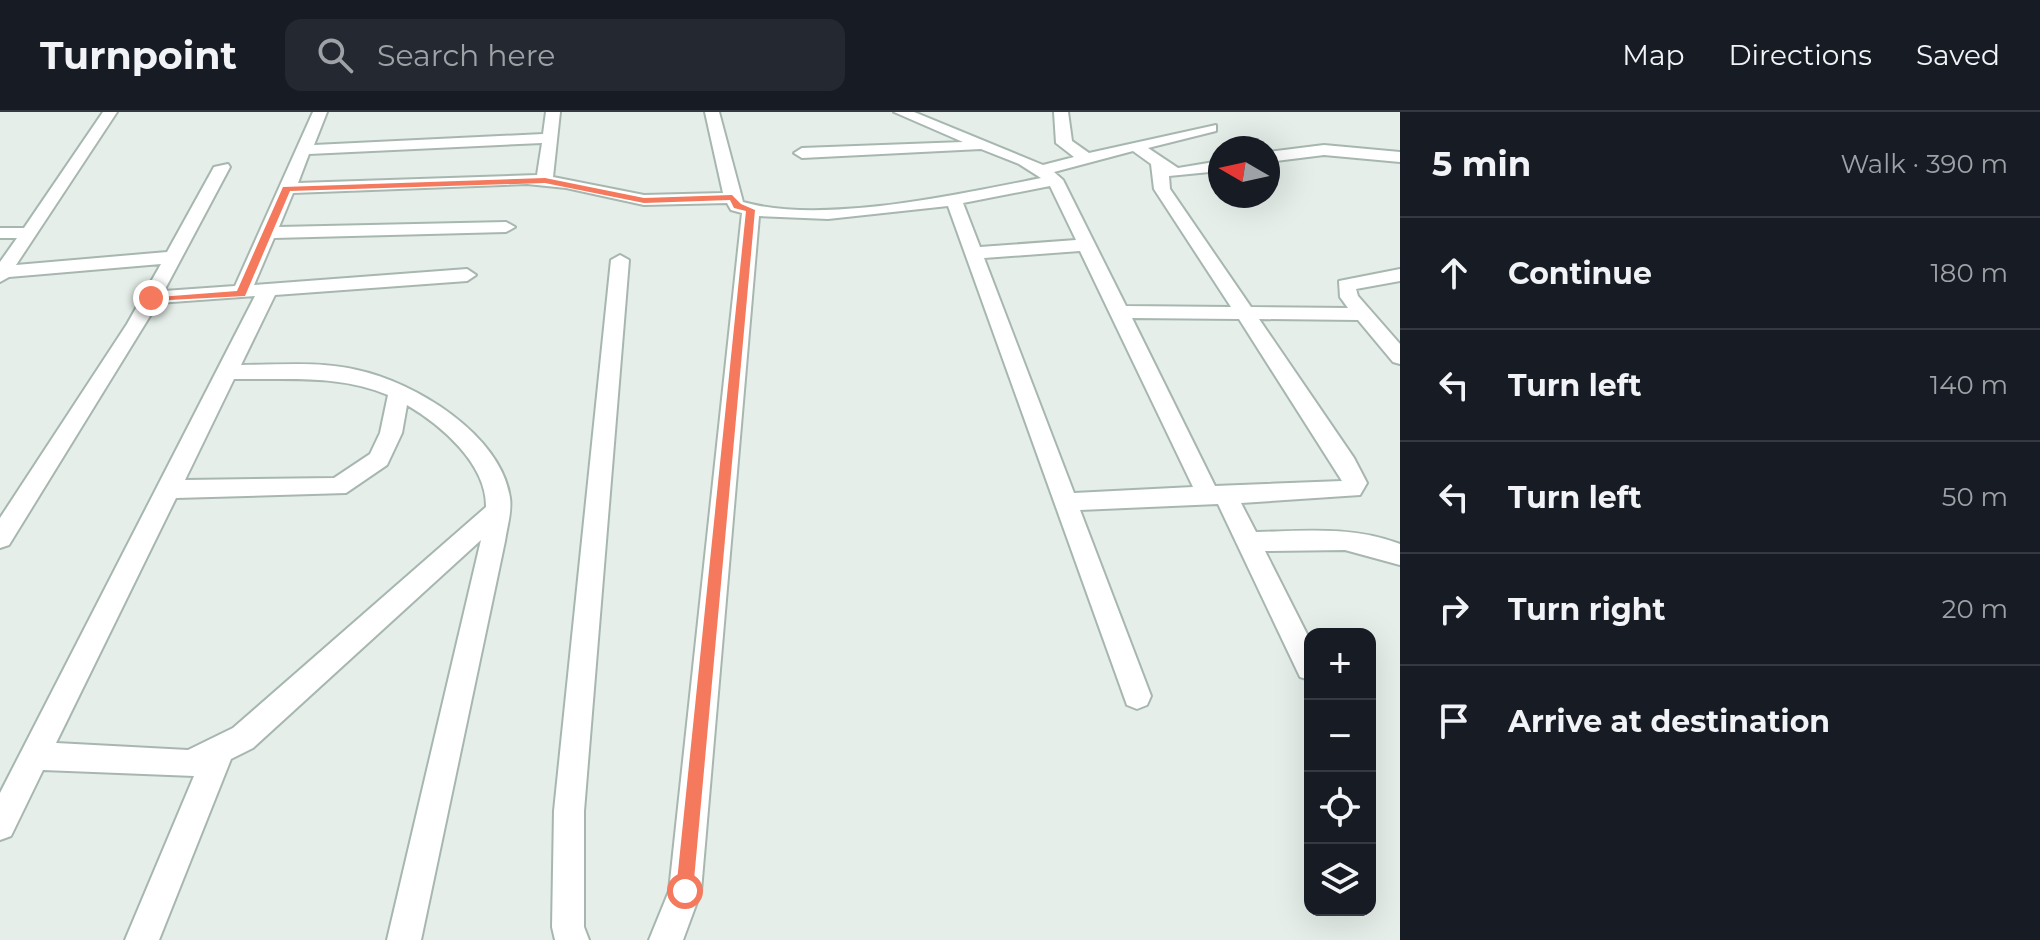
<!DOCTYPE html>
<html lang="en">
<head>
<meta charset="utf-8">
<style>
  body { margin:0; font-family:Montserrat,sans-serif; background:#242831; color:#f1f3f6 }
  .controls { position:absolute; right:24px; bottom:24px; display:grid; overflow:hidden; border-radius:16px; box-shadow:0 8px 32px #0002 }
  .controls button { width:72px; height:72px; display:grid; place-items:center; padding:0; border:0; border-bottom:2px solid #363941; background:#171b24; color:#f1f3f6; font:40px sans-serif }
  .compass { position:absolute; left:1208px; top:24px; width:72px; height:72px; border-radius:50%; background:#171b24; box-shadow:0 8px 32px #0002; rotate:279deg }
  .stop { position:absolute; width:24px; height:24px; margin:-18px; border:6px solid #f4795d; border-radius:50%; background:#fff }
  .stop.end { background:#f4795d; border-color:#fff; box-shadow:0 2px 8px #0008 }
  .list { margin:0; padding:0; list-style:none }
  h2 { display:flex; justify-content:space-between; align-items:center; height:104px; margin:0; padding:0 32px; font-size:34px }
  h2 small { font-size:26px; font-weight:400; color:#9ea1a6 }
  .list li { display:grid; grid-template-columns:52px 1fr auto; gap:24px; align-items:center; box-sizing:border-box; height:112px; padding:0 32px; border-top:2px solid #363941 }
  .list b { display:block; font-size:30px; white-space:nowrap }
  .list em { font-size:26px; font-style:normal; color:#9ea1a6 }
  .icon { flex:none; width:44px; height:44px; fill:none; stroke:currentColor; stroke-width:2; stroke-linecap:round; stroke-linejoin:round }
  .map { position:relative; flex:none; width:1400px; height:828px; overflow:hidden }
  header { display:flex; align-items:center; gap:48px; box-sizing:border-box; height:112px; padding:0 40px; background:#171b24; border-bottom:2px solid #363941 }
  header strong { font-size:38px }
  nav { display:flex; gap:44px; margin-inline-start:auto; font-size:28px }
  .search { width:560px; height:72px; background:#242831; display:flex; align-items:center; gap:20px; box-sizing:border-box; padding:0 28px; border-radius:16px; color:#9ea1a6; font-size:30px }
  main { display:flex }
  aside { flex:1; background:#171b24 }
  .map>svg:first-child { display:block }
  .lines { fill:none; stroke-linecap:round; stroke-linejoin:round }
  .minor-casing { stroke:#a7b7b0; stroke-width:4 }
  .minor { fill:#fff; fill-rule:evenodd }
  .route { fill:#f4795d }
</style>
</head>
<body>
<header>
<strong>Turnpoint</strong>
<div class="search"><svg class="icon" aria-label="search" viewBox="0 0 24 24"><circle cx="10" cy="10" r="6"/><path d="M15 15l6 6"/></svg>Search here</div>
<nav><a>Map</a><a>Directions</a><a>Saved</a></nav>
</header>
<main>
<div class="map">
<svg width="1400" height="828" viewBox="0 0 1400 828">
  <rect width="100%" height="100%" fill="#e5eee9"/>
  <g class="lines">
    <defs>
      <g id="minor">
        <path d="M103,0H117L16,153L167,140L214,55L228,52L230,55L164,179L235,174L313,0H327L314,33L543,22L546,0H560L553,65L644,83L723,81L705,0H719L743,90C823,113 959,82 1041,66L1019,52L981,37L802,46L794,41L802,36L963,30L894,0H914L1043,53L1074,45L1056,31L1054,0H1068L1072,29L1089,41L1216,13V19L1148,36L1178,56L1220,49V59L1169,64L1170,77L1251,195L1348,196L1340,185L1339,169L1400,157V169L1356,177L1358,184L1400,232V252L1393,250L1358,208L1259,207L1354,346L1367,371L1360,383L1241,391L1256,420C1305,419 1353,414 1400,432V453L1345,438L1265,439L1310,528V568L1300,565L1218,392L1080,398L1151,584L1147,593L1137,597L1127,593L948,94L828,107L759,104L701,779L683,828H649L669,779L742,101L731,98L727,91L644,93L566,76L527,72L293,81L279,115L506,110L515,115L506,120L274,126L254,173L467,157L476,163L467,169L275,183L241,253C279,253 320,249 357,258C414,270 501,322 510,386C512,400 507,415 505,429L421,828H387L481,428L253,636L231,647L159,828H125L194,664L43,658L11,724L0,728V681L255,184L158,191L9,433L0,436V406L127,212L161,152L9,165L0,170V150L17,126H0V116H24ZM542,31L537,63L298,71L309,42ZM1133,39L1151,52L1154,77L1231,195L1126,194L1063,68L1054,60ZM1050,74L1076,128L980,135L963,91ZM1080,139L1193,375L1074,381L984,146ZM1132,206L1239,207L1342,369L1215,374ZM234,267C286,268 338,262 388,283L380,321L370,342L334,366L185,368ZM407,293C441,313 487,352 486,395L233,616L188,638L56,631L176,386L346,381L387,353L402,321Z"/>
        <path d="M1324,33L1400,40V50L1324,43L1268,50V40Z"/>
        <path d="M620,143L629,148L584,699V815L589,828H555L552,815L554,699L611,148Z"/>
      </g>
    </defs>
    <use href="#minor" class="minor-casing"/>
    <use href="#minor" class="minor"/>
  </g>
  <path class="route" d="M545,66L644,86L732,83L741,92L755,98L693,779L685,787L676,779L746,99L734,96L730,88L644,91L545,71L290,79L245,184L151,189L146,186L237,179L283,75Z"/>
</svg>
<div class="controls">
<button>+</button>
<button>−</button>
<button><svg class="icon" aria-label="locate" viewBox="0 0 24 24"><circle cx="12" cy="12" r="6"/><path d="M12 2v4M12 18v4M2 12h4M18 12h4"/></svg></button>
<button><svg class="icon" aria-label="layers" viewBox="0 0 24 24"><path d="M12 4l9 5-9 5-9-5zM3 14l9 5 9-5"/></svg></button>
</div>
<svg class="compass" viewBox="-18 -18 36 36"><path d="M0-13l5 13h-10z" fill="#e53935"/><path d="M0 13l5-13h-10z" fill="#9ea1a6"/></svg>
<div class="stop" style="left:685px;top:779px"></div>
<div class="stop end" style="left:151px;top:186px"></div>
</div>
<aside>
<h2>5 min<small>Walk · 390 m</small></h2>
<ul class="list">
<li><svg class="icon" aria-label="ahead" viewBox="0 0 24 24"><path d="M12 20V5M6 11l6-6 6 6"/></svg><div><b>Continue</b></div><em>180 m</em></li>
<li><svg class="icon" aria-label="left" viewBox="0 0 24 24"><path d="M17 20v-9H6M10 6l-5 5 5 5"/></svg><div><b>Turn left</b></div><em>140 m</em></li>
<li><svg class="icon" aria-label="left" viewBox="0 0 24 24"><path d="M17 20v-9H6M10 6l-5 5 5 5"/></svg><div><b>Turn left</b></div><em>50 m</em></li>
<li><svg class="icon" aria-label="right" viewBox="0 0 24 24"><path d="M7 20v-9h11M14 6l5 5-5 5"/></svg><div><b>Turn right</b></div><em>20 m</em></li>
<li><svg class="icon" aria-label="arrive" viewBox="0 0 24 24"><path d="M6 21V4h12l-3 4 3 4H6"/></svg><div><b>Arrive at destination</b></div></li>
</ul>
</aside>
</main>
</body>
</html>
